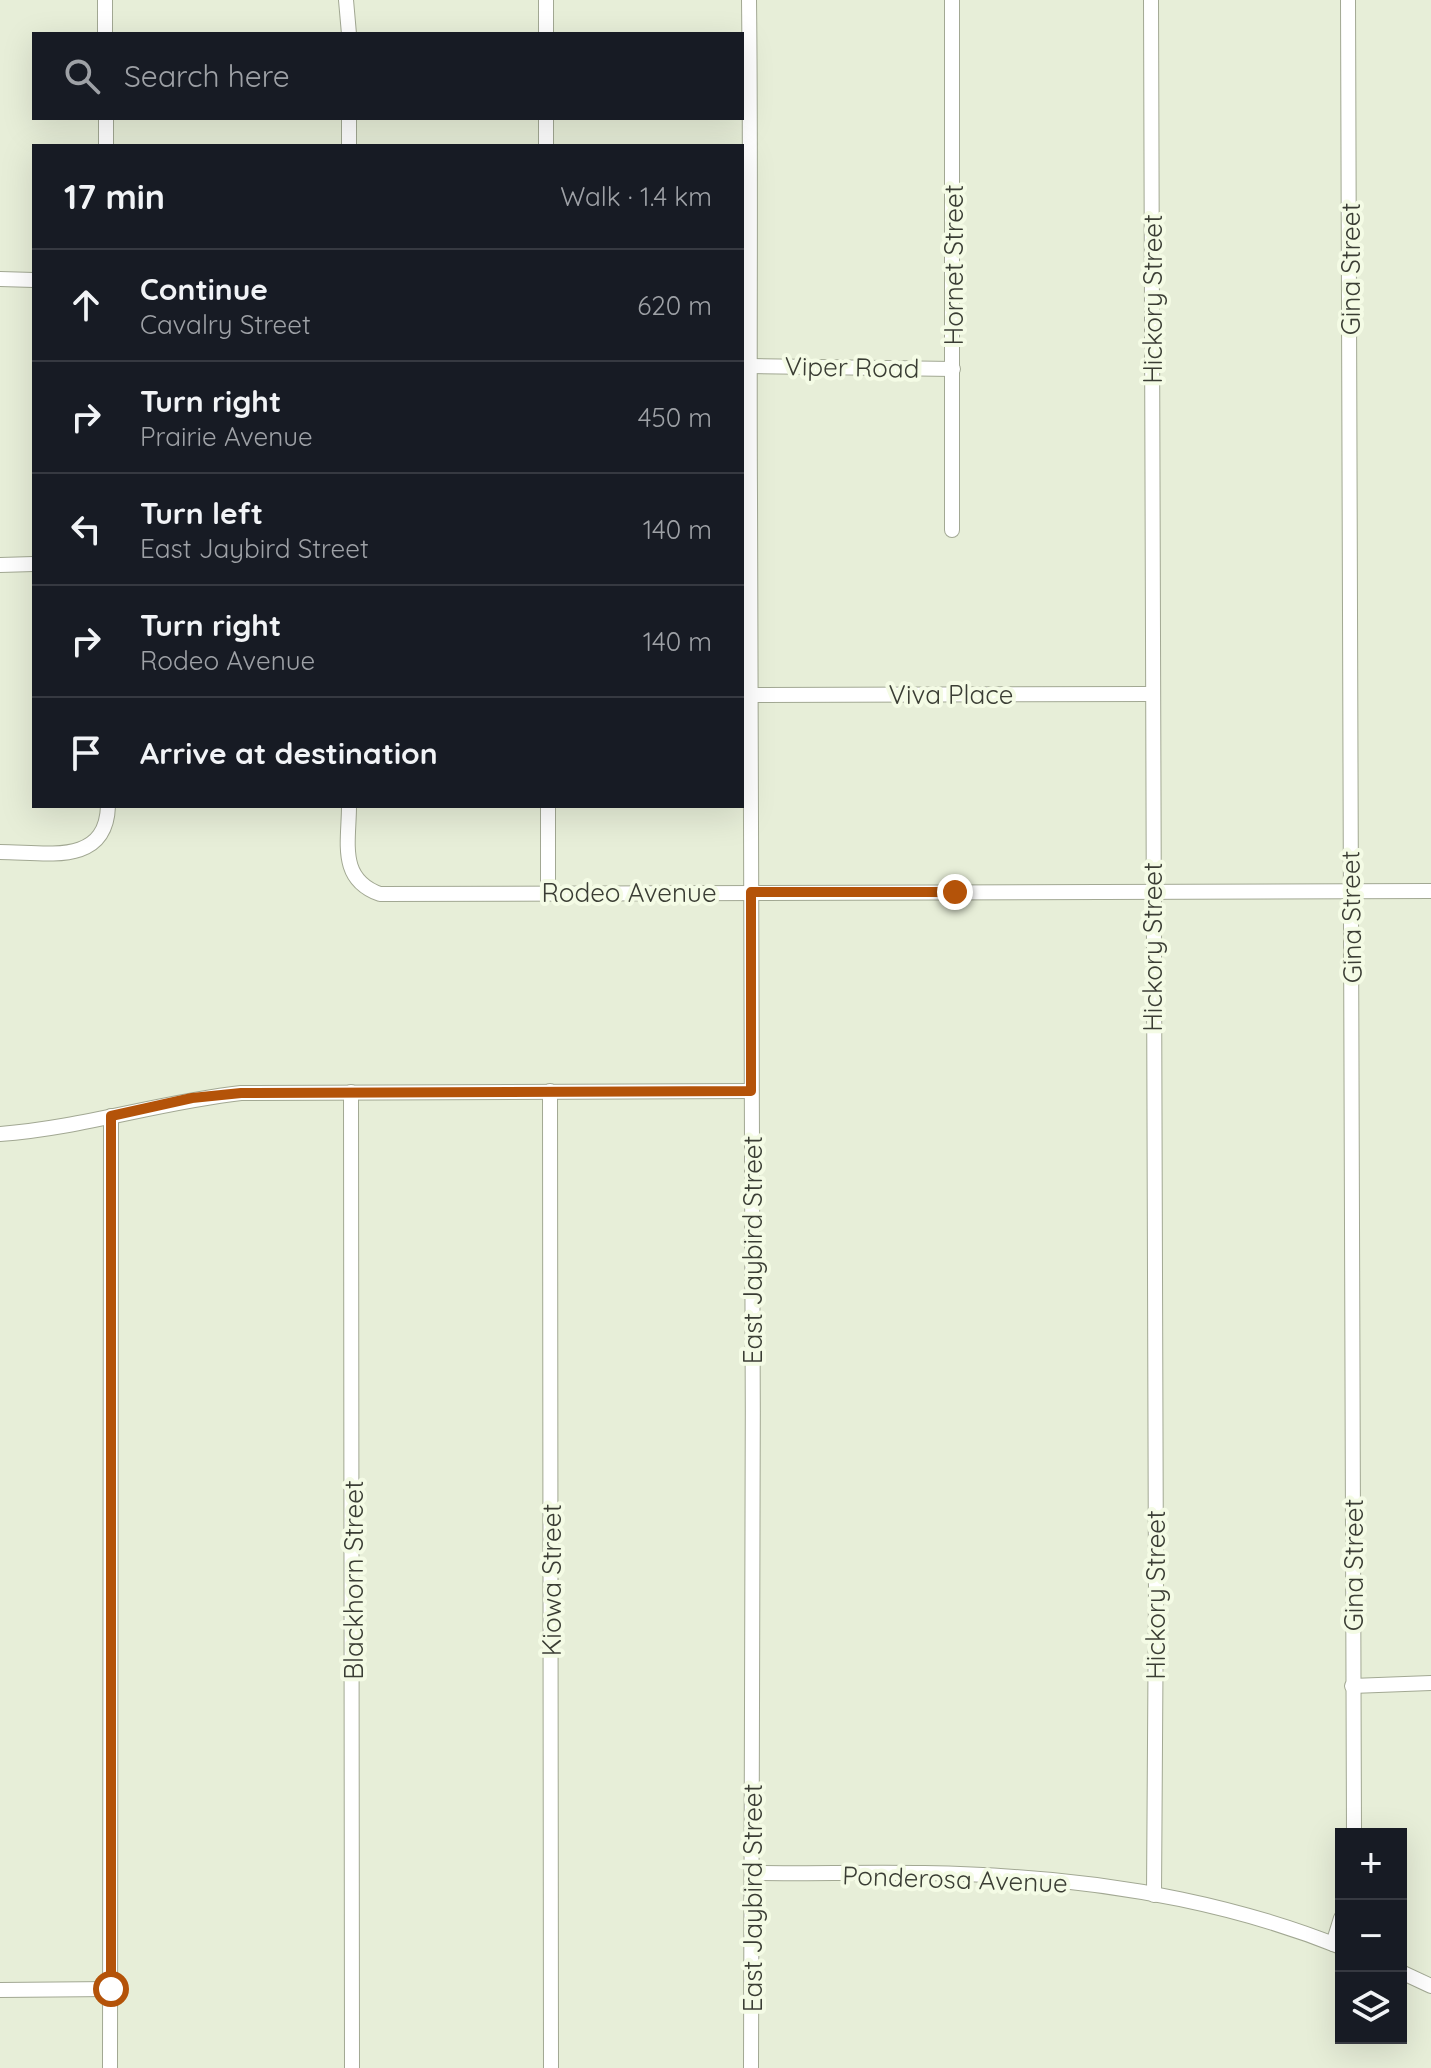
<!DOCTYPE html>
<html lang="en">
<head>
<meta charset="utf-8">
<style>
  body { margin:0; font-family:Quicksand,sans-serif; background:#20242c; color:#f1f3f6 }
  .controls { position:absolute; right:24px; bottom:24px; display:grid; overflow:hidden; border-radius:0px; box-shadow:0 8px 32px #0002 }
  .controls button { width:72px; height:72px; display:grid; place-items:center; padding:0; border:0; border-bottom:2px solid #363941; background:#171b24; color:#f1f3f6; font:40px sans-serif }
  .stop { position:absolute; width:24px; height:24px; margin:-18px; border:6px solid #b45309; border-radius:50%; background:#fff }
  .stop.end { background:#b45309; border-color:#fff; box-shadow:0 2px 8px #0008 }
  .list { margin:0; padding:0; list-style:none }
  h2 { display:flex; justify-content:space-between; align-items:center; height:104px; margin:0; padding:0 32px; font-size:34px }
  h2 small { font-size:26px; font-weight:400; color:#9ea1a6 }
  .list li { display:grid; grid-template-columns:52px 1fr auto; gap:24px; align-items:center; box-sizing:border-box; height:112px; padding:0 32px; border-top:2px solid #363941 }
  .list b { display:block; font-size:30px; white-space:nowrap }
  .list p { margin:0; font-size:26px; white-space:nowrap; color:#9ea1a6 }
  .list em { font-size:26px; font-style:normal; color:#9ea1a6 }
  .icon { flex:none; width:44px; height:44px; fill:none; stroke:currentColor; stroke-width:2; stroke-linecap:round; stroke-linejoin:round }
  .map { position:relative; flex:none; width:1431px; height:2068px; overflow:hidden }
  .search { position:absolute; background:#171b24; box-shadow:0 8px 32px #0002; left:32px; top:32px; width:712px; height:88px; display:flex; align-items:center; gap:20px; box-sizing:border-box; padding:0 28px; border-radius:0px; color:#9ea1a6; font-size:30px }
  .panel { position:absolute; background:#171b24; box-shadow:0 8px 32px #0002; left:32px; top:144px; width:712px; height:664px; border-radius:0px }
  .map>svg:first-child { display:block }
  .lines { fill:none; stroke-linecap:round; stroke-linejoin:round }
  .minor-casing { stroke:#a2a893; stroke-width:16 }
  .minor { stroke:#fff; stroke-width:14 }
  .route { stroke:#b45309; stroke-width:10 }
  .labels { text-anchor:middle; dominant-baseline:central; stroke-width:8; stroke-linejoin:round; paint-order:stroke }
  .street-label { font-size:26px; fill:#3a3d34; stroke:#f4fbe5 }
</style>
</head>
<body>
<div class="map">
<svg width="1431" height="2068" viewBox="0 0 1431 2068">
  <rect width="100%" height="100%" fill="#e7eed8"/>
  <g class="lines">
    <defs>
      <g id="minor">
        <path d="M105,0V34"/>
        <path d="M346,0L349,34"/>
        <path d="M546,0V34"/>
        <path d="M749,0C751,166 749,332 750,499C753,1022 754,1545 751,2068"/>
        <path d="M952,0V530"/>
        <path d="M1151,0L1156,1593L1154,1895"/>
        <path d="M1348,0L1354,1834"/>
        <path d="M106,118V146"/>
        <path d="M546,118V146"/>
        <path d="M349,146V118"/>
        <path d="M0,279L34,280"/>
        <path d="M751,366L953,369"/>
        <path d="M0,565L34,564"/>
        <path d="M751,695L1152,694"/>
        <path d="M349,806C349,842 338,879 380,894L1431,891"/>
        <path d="M548,806V893"/>
        <path d="M0,852C45,852 106,867 108,806"/>
        <path d="M550,1091L551,2068"/>
        <path d="M351,1092L352,2068"/>
        <path d="M0,1134C81,1128 160,1102 241,1093L751,1091"/>
        <path d="M1352,1686L1431,1683"/>
        <path d="M752,1873C839,1874 927,1870 1014,1877C1124,1884 1239,1906 1341,1947"/>
        <path d="M1333,1944L1341,1918"/>
        <path d="M1401,1972L1431,1986"/>
        <path d="M0,1990L111,1989"/>
        <path d="M110,2068L111,1116"/>
      </g>
    </defs>
    <use href="#minor" class="minor-casing"/>
    <use href="#minor" class="minor"/>
  </g>
  <g class="lines">
    <path class="route" d="M111,1989V1116L192,1098L241,1093L751,1091V892H955"/>
  </g>
  <g class="labels">
    <g class="street-label">
      <text transform="translate(953 265) rotate(-90)">Hornet Street</text>
      <text transform="translate(1350 269) rotate(-90)">Gina Street</text>
      <text transform="translate(1152 299) rotate(-90)">Hickory Street</text>
      <text transform="translate(852 367) rotate(1)">Viper Road</text>
      <text x="951" y="694">Viva Place</text>
      <text x="629" y="892">Rodeo Avenue</text>
      <text transform="translate(1351 917) rotate(-91)">Gina Street</text>
      <text transform="translate(1152 947) rotate(-90)">Hickory Street</text>
      <text transform="translate(752 1250) rotate(-90)">East Jaybird Street</text>
      <text transform="translate(1353 1565) rotate(-90)">Gina Street</text>
      <text transform="translate(353 1580) rotate(-90)">Blackhorn Street</text>
      <text transform="translate(551 1580) rotate(-90)">Kiowa Street</text>
      <text transform="translate(1155 1595) rotate(-90)">Hickory Street</text>
      <text transform="translate(955 1879) rotate(2)">Ponderosa Avenue</text>
      <text transform="translate(752 1898) rotate(-90)">East Jaybird Street</text>
    </g>
  </g>
</svg>
<div class="controls">
<button>+</button>
<button>−</button>
<button><svg class="icon" aria-label="layers" viewBox="0 0 24 24"><path d="M12 4l9 5-9 5-9-5zM3 14l9 5 9-5"/></svg></button>
</div>
<div class="stop" style="left:111px;top:1989px"></div>
<div class="stop end" style="left:955px;top:892px"></div>
<div class="search"><svg class="icon" aria-label="search" viewBox="0 0 24 24"><circle cx="10" cy="10" r="6"/><path d="M15 15l6 6"/></svg>Search here</div>
<section class="panel">
<h2>17 min<small>Walk · 1.4 km</small></h2>
<ul class="list">
<li><svg class="icon" aria-label="ahead" viewBox="0 0 24 24"><path d="M12 20V5M6 11l6-6 6 6"/></svg><div><b>Continue</b><p>Cavalry Street</p></div><em>620 m</em></li>
<li><svg class="icon" aria-label="right" viewBox="0 0 24 24"><path d="M7 20v-9h11M14 6l5 5-5 5"/></svg><div><b>Turn right</b><p>Prairie Avenue</p></div><em>450 m</em></li>
<li><svg class="icon" aria-label="left" viewBox="0 0 24 24"><path d="M17 20v-9H6M10 6l-5 5 5 5"/></svg><div><b>Turn left</b><p>East Jaybird Street</p></div><em>140 m</em></li>
<li><svg class="icon" aria-label="right" viewBox="0 0 24 24"><path d="M7 20v-9h11M14 6l5 5-5 5"/></svg><div><b>Turn right</b><p>Rodeo Avenue</p></div><em>140 m</em></li>
<li><svg class="icon" aria-label="arrive" viewBox="0 0 24 24"><path d="M6 21V4h12l-3 4 3 4H6"/></svg><div><b>Arrive at destination</b></div></li>
</ul>
</section>
</div>
</body>
</html>
